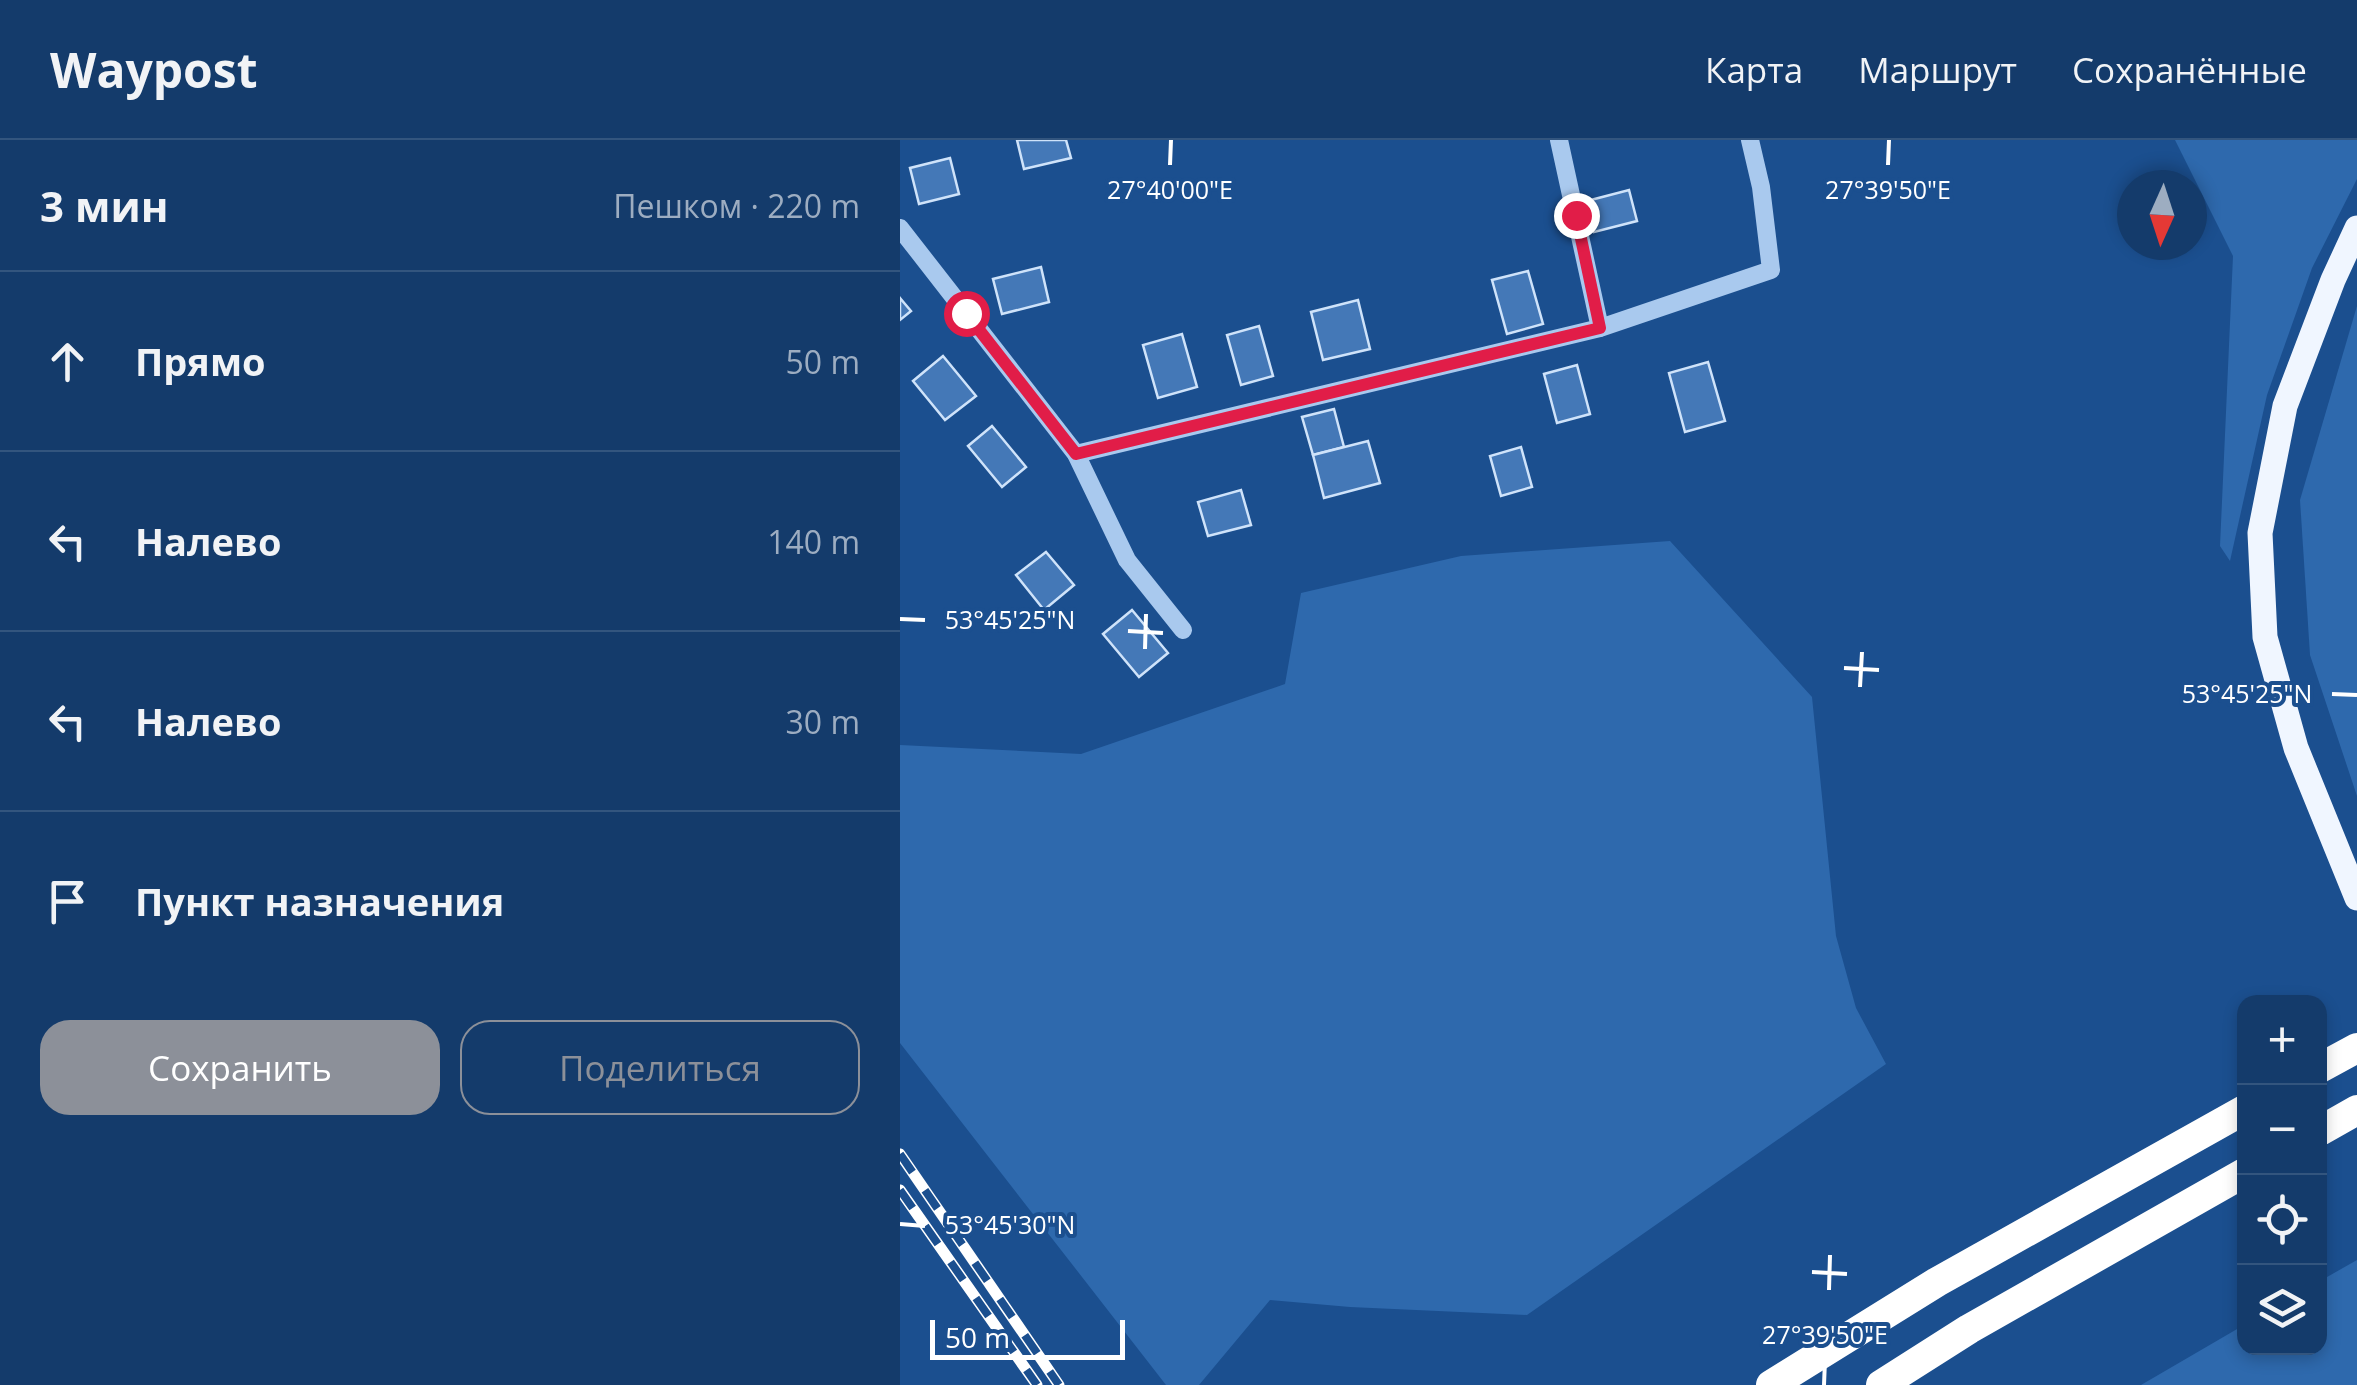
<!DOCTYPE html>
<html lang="ru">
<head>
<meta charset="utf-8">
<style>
  body { margin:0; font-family:"Open Sans",sans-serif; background:#214673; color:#f1f3f6 }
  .controls { position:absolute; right:30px; bottom:30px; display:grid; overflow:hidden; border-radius:20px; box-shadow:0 5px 15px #0003 }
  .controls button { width:90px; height:90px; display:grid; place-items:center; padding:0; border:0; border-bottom:2px solid #33557e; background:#143b6b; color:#f1f3f6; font:50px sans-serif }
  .compass { position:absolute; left:1217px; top:30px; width:90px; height:90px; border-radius:50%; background:#143b6b; box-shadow:0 5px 15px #0003; rotate:183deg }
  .scale { position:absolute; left:30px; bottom:25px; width:195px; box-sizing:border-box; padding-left:10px; border:5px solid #fff; border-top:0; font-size:28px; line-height:35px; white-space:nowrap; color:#fff; -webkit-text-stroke:8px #1b4f8f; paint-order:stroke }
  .stop { position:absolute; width:30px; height:30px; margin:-22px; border:8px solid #e11d48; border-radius:50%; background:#fff }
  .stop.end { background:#e11d48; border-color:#fff; box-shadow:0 2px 10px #0008 }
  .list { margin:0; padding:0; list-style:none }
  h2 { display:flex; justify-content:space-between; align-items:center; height:130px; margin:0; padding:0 40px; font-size:42px }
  h2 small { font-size:32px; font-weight:400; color:#9dadc1 }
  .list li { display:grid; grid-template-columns:65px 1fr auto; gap:30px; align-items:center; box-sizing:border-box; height:180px; padding:0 40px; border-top:2px solid #33557e }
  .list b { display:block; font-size:38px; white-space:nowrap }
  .list em { font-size:32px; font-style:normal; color:#9dadc1 }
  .actions { display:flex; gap:20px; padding:30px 40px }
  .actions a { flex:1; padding:22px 0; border:2px solid #8c9099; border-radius:30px; text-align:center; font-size:35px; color:#8c9099 }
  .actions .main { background:#8c9099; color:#fff }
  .icon { flex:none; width:55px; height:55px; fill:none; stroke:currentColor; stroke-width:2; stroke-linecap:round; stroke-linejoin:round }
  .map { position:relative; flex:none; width:1457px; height:1245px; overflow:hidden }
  header { display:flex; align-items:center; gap:60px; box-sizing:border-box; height:140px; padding:0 50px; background:#143b6b; border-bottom:2px solid #33557e }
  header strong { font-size:48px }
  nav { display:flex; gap:55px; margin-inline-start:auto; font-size:35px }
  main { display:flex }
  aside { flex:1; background:#143b6b }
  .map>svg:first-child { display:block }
  .green { fill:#2e69ad }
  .building { fill:#4478b7; stroke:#cfe3fa; stroke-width:2.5 }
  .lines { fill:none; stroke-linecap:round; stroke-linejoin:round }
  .minor { stroke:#a9c9ee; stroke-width:18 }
  .major { stroke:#f0f6ff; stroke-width:25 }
  .highway { stroke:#fff; stroke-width:30 }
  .rail-casing { stroke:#fff; stroke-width:11 }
  .rail { stroke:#1b4f8f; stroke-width:8; stroke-dasharray:22; stroke-linecap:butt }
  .route { stroke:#e11d48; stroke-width:12 }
  .ticks { fill:none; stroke:#fff; stroke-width:4 }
  .ticks-label { font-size:25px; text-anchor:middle; fill:#fff; stroke:#1b4f8f; stroke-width:8; stroke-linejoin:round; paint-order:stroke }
</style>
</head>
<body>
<header>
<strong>Waypost</strong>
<nav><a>Карта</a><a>Маршрут</a><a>Сохранённые</a></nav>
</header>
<main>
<aside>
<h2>3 мин<small>Пешком · 220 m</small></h2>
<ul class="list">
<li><svg class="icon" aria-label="ahead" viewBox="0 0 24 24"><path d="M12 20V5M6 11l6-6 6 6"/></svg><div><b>Прямо</b></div><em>50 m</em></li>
<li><svg class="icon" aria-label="left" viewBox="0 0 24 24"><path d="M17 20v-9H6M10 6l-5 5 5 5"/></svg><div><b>Налево</b></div><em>140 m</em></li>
<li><svg class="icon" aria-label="left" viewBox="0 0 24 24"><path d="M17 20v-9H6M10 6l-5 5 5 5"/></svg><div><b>Налево</b></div><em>30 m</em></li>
<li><svg class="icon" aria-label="arrive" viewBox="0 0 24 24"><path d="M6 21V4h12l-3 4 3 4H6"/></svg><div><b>Пункт назначения</b></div></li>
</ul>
<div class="actions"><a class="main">Сохранить</a><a>Поделиться</a></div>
</aside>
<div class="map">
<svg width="1457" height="1245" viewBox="0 0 1457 1245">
  <rect width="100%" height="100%" fill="#1b4f8f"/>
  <g class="green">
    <path d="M1275,0H1457V39L1412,128L1367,255L1330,421L1320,406L1333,116Z"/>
    <path d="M1457,166V656L1410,515L1400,360Z"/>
    <path d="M770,401L912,557L936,796L956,868L986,924L627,1175L450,1167L370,1160L299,1245H266L0,903V605L181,614L385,544L401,453L561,416Z"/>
    <path d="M1457,1120V1245H1241L1344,1185V1208H1420V1141Z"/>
  </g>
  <g class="building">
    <path d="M117,0H166L171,18L124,29Z"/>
    <path d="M50,18L59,54L19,64L10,28Z"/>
    <path d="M729,50L737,81L694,92L687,61Z"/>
    <path d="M141,127L149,162L102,174L93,139Z"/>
    <path d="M628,131L643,184L607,194L592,140Z"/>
    <path d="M0,158L11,171L0,180Z"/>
    <path d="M458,160L470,209L423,220L411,172Z"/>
    <path d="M359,186L373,236L341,245L327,195Z"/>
    <path d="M282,194L297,247L258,258L243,205Z"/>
    <path d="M43,216L76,256L45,280L13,241Z"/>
    <path d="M808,222L825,281L785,292L769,233Z"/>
    <path d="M677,225L690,274L657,283L644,234Z"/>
    <path d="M434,269L444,307L413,315L402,277Z"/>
    <path d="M92,286L126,327L102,347L68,306Z"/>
    <path d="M468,301L480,343L424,358L413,315Z"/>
    <path d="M621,307L632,347L601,356L590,316Z"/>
    <path d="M341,350L351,385L308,396L298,362Z"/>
    <path d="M146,412L174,445L144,470L116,435Z"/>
    <path d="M232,470L268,513L239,537L203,494Z"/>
  </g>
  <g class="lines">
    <g class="minor">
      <path d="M659,0L700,188"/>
      <path d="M0,88L176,314L227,420L283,490"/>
      <path d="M176,314L700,188L871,130L861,47L850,0"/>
    </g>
    <path class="major" d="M1457,88L1433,140L1385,266L1360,393L1365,497L1396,608L1457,758"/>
    <g class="highway">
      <path d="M1420,928L1457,908"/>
      <path d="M1420,991L1457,970"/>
      <path d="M871,1245L1037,1142L1344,970"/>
      <path d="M981,1245L1069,1189L1344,1033"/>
    </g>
    <defs>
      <g id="rail">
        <path d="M0,1014L159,1245"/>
        <path d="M0,1050L137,1245"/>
      </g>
    </defs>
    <use href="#rail" class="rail-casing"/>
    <use href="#rail" class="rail"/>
  </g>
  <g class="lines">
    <path class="route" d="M66,173L176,314L700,188L676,75"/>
  </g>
  <path class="ticks" d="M270,25L271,0M988,25L989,0M0,479L25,480M228,491L263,493M245,509L246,474M944,528L979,530M960,547L962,512M1432,554L1457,555M0,1084L25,1086M912,1132L947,1134M929,1150L930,1115M924,1245L925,1220"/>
  <g class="ticks-label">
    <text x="270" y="59">27°40'00"E</text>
    <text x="988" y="59">27°39'50"E</text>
    <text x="110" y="489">53°45'25"N</text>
    <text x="1347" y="563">53°45'25"N</text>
    <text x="110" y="1094">53°45'30"N</text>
    <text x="925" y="1204">27°39'50"E</text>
  </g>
</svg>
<div class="controls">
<button>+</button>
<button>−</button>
<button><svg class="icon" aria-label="locate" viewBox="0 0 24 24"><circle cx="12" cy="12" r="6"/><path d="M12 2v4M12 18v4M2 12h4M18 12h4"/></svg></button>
<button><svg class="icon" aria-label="layers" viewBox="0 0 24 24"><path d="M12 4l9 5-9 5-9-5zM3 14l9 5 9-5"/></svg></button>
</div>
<svg class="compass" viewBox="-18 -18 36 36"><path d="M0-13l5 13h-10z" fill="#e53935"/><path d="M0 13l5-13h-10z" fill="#9dadc1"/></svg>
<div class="scale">50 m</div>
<div class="stop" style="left:66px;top:173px"></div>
<div class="stop end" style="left:676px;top:75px"></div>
</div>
</main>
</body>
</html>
